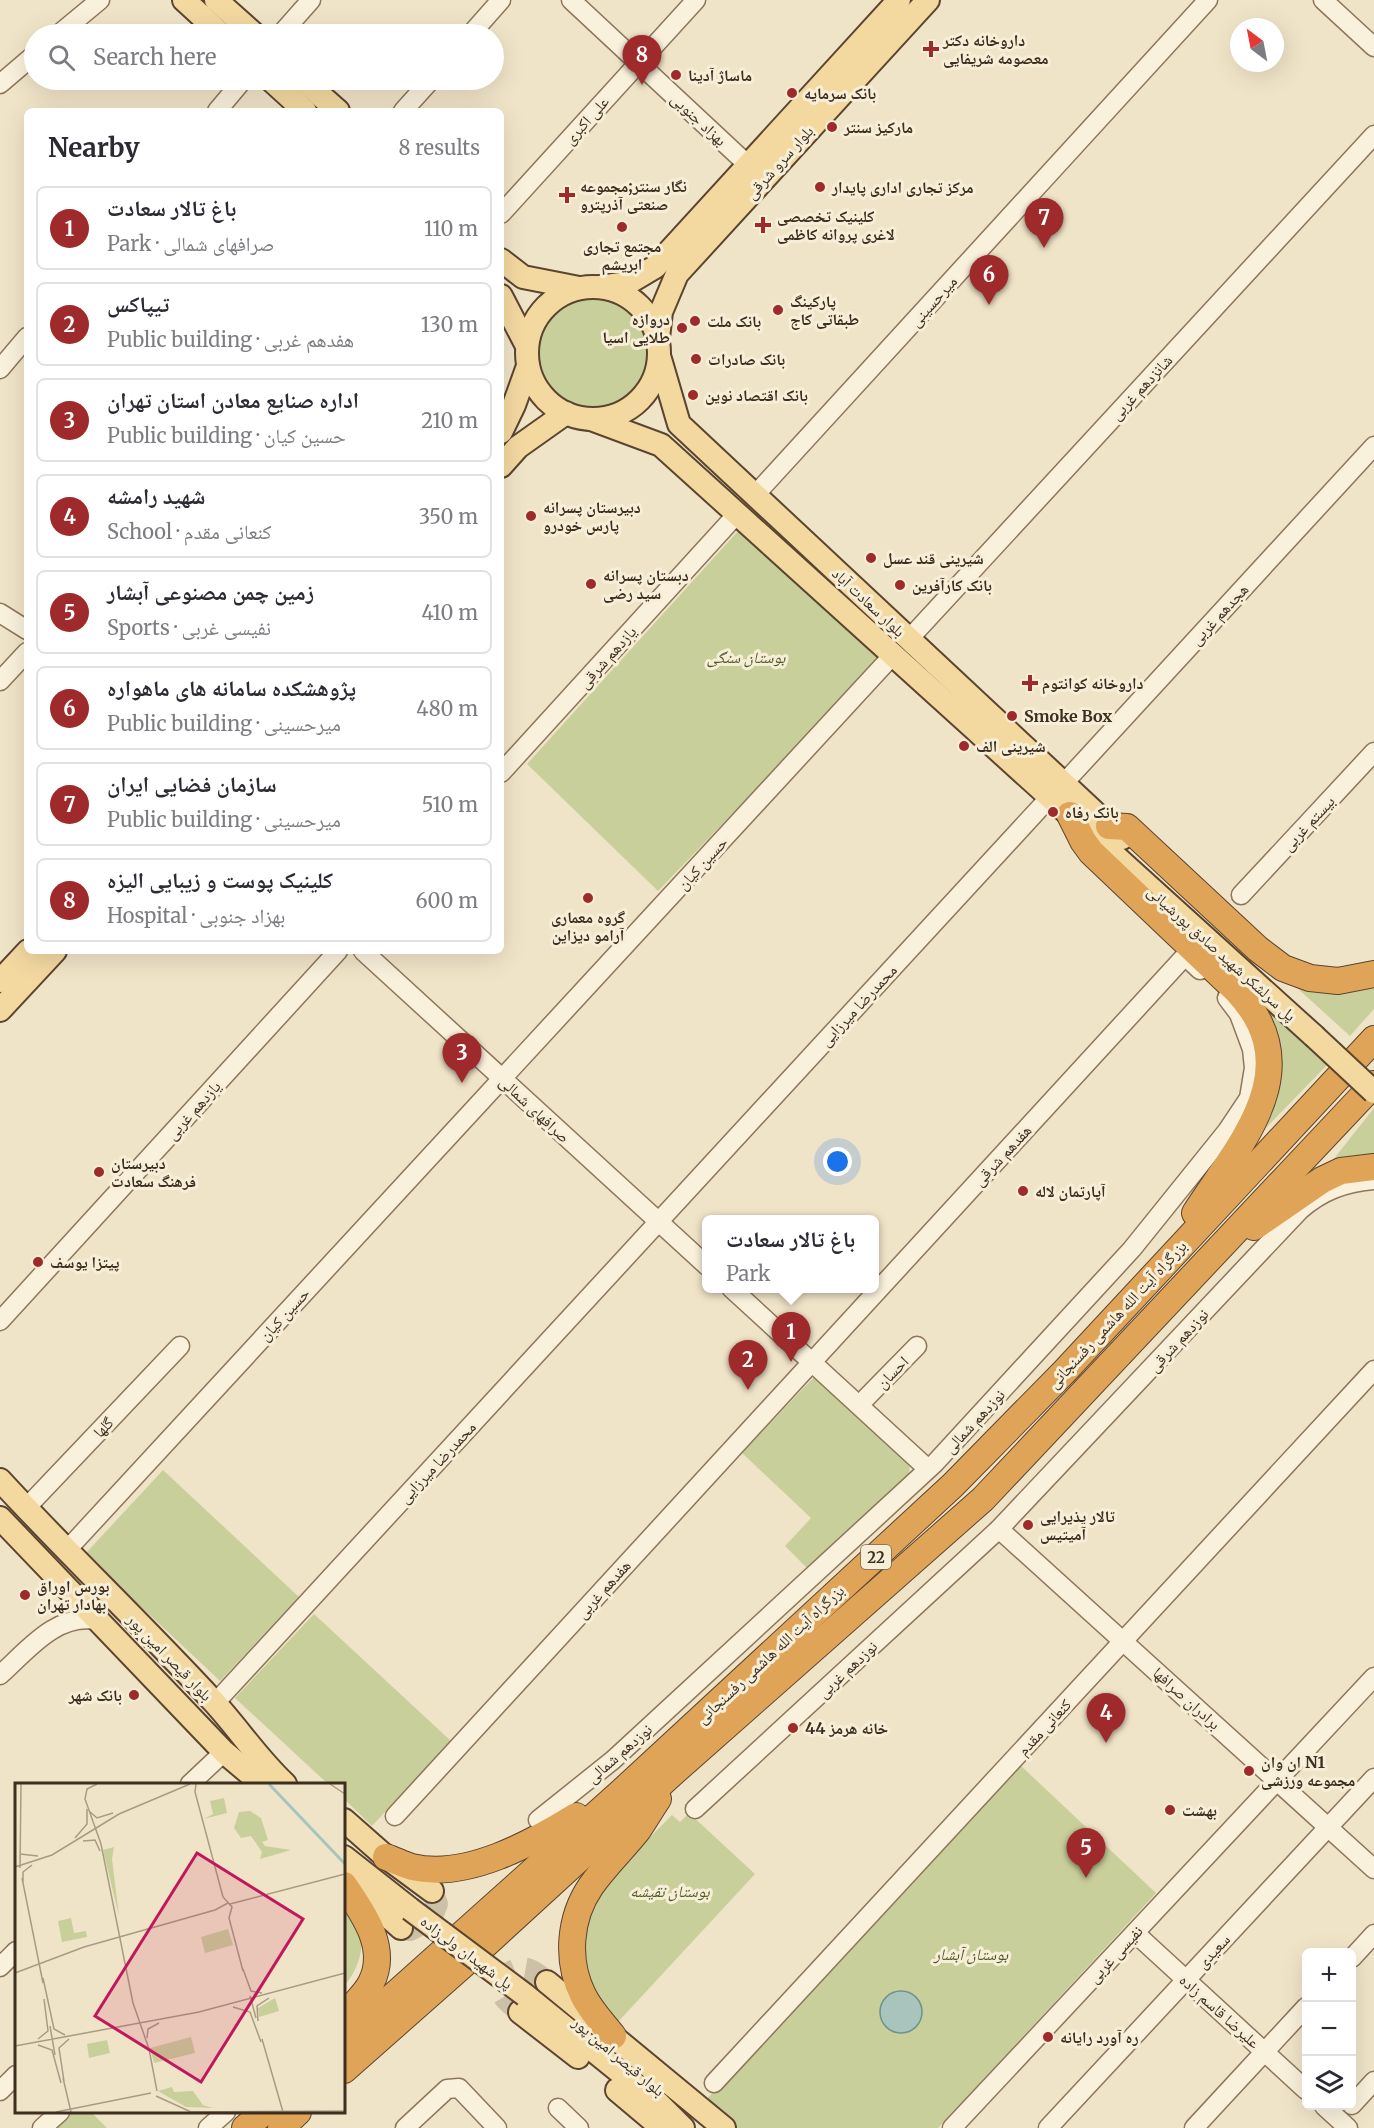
<!DOCTYPE html>
<html lang="en">
<head>
<meta charset="utf-8">
<style>
  body { margin:0; font-family:Merriweather,"Noto Naskh Arabic",serif; background:#f2f2f3; color:#2b2b33 }
  .controls { position:absolute; right:18px; bottom:18px; display:grid; overflow:hidden; border-radius:9px; box-shadow:0 6px 24px #0002 }
  .controls button { width:54px; height:54px; display:grid; place-items:center; padding:0; border:0; border-bottom:2px solid #e1e1e2; background:#fff; color:#2b2b33; font:30px sans-serif }
  .compass { position:absolute; left:1230px; top:18px; width:54px; height:54px; border-radius:50%; background:#fff; box-shadow:0 6px 24px #0002; rotate:328deg }
  .you { position:absolute; left:838px; top:1162px; width:21px; height:21px; margin:-15px; border:4px solid #fff; border-radius:50%; background:#1a73e8; box-shadow:0 0 0 9px #1a73e833 }
  .badge { display:grid; place-items:center; width:39px; height:39px; border-radius:50%; background:#9e2a2b; color:#fff; font-size:20px; font-weight:700 }
  .pin { position:absolute; translate:-50% -50px; filter:drop-shadow(0 2px 3px #0008) }
  .pin::after { content:''; position:absolute; top:32px; width:21px; height:18px; background:inherit; clip-path:polygon(0 0,100% 0,50% 100%) }
  .popup { position:absolute; left:702px; top:1215px; width:177px; height:78px; box-sizing:border-box; display:grid; place-content:center; border-radius:9px; background:#fff; filter:drop-shadow(0 2px 4px #0005); font-size:20px; white-space:nowrap; color:#7c7c81 }
  .popup b { font-size:22px; color:#2b2b33 }
  .popup::after { content:''; position:absolute; left:50%; top:100%; margin-left:-12px; border:12px solid transparent; border-top-color:#fff }
  .list { margin:0; padding:0; list-style:none }
  h2 { display:flex; justify-content:space-between; align-items:center; height:78px; margin:0; padding:0 24px; font-size:26px }
  h2 small { font-size:20px; font-weight:400; color:#7c7c81 }
  .list li { display:grid; grid-template-columns:39px 1fr auto; gap:18px; align-items:center; box-sizing:border-box; height:84px; margin:0 12px 12px; padding:0 12px; border:2px solid #e1e1e2; border-radius:9px }
  .list b { display:block; font-size:22px; white-space:nowrap }
  .list p { margin:0; font-size:20px; white-space:nowrap; color:#7c7c81 }
  .list em { font-size:20px; font-style:normal; color:#7c7c81 }
  .icon { flex:none; width:33px; height:33px; fill:none; stroke:currentColor; stroke-width:2; stroke-linecap:round; stroke-linejoin:round }
  .map { position:relative; flex:none; width:1374px; height:2128px; overflow:hidden }
  .search { position:absolute; background:#fff; box-shadow:0 6px 24px #0002; left:24px; top:24px; width:480px; height:66px; display:flex; align-items:center; gap:15px; box-sizing:border-box; padding:0 21px; border-radius:33px; color:#7c7c81; font-size:22px }
  .panel { position:absolute; background:#fff; box-shadow:0 6px 24px #0002; left:24px; top:108px; width:480px; height:846px; border-radius:9px }
  .map>svg:first-child { display:block }
  .green { fill:#c9cf9b }
  .water { fill:#a9c4bc; stroke:#6f938a; stroke-width:1.5 }
  .lines { fill:none; stroke-linecap:round; stroke-linejoin:round }
  .major-tunnel { stroke:#ccc0a6; stroke-width:22; stroke-dasharray:22 11; stroke-linecap:butt }
  .minor-casing { stroke:#8d765c; stroke-width:21 }
  .major-casing { stroke:#5b4430; stroke-width:26 }
  .highway-casing { stroke:#5b4430; stroke-width:28 }
  .minor { stroke:#faf1dc; stroke-width:18 }
  .major { stroke:#f3d9a0; stroke-width:22 }
  .highway { stroke:#e0a458; stroke-width:26 }
  .major-bridge-casing { stroke:#5b4430; stroke-width:26; stroke-linecap:butt }
  .major-bridge { stroke:#f3d9a0; stroke-width:22 }
  .poi-dot { fill:#9e2a2b; stroke:#f7eed8; stroke-width:2 }
  .labels { text-anchor:middle; dominant-baseline:central; stroke-width:6; stroke-linejoin:round; paint-order:stroke }
  .shield { fill:#f7eed8; stroke:#756857; stroke-width:1.5 }
  .shield-label { font-size:15px; font-weight:bold; fill:#3d2e20 }
  .poi-label { font-size:16px; font-weight:bold; fill:#3d2e20; stroke:#f7eed8; text-anchor:start }
  .street-label { font-size:16px; fill:#3d2e20; stroke:#f7eed8 }
  .park-label { font-size:16px; font-style:italic; fill:#4d5a26; stroke:#f7eed8 }
  .inset-river { fill:none; stroke:#a9c4bc; stroke-width:3 }
  .inset-road { fill:none; stroke:#a89b85; stroke-width:1.5 }
  .view { fill:#c2185b; fill-opacity:0.15; stroke:#c2185b; stroke-width:3 }
  .inset-edge { fill:none; stroke:#3d2e20; stroke-width:3 }
</style>
</head>
<body>
<div class="map">
<svg width="1374" height="2128" viewBox="0 0 1374 2128">
  <rect width="100%" height="100%" fill="#f0e4c8"/>
  <g class="green">
    <circle cx="593" cy="353" r="54"/>
    <path d="M739,530L877,653V658L758,787L658,891L527,764Z"/>
    <path d="M1285,977L1374,982V1009L1350,1036Z"/>
    <path d="M1264,1008L1328,1064L1259,1135Z"/>
    <path d="M1374,1108V1161L1325,1170Z"/>
    <path d="M815,1376L910,1464L909,1476L812,1573L785,1546L811,1518L742,1453Z"/>
    <path d="M163,1470L299,1597L220,1681L85,1554Z"/>
    <path d="M314,1614L451,1741L372,1826L344,1799V1784H328L235,1698Z"/>
    <path d="M1019,1764L1156,1893L938,2128H727L703,2103Z"/>
    <path d="M689,1813L755,1874L617,2023C609,2013 599,2002 593,1990C577,1957 584,1914 606,1885C624,1861 651,1837 672,1815L680,1822Z"/>
    <path d="M344,1903C349,1912 356,1923 360,1933C365,1951 356,1973 344,1986Z"/>
    <path d="M70,2112H91L107,2128H52Z"/>
  </g>
  <circle class="water" cx="901" cy="2012" r="21"/>
  <g class="lines">
    <g class="major-tunnel">
      <path d="M401,1928L410,1930L431,1919L437,1904L432,1891"/>
      <path d="M520,2012C515,2007 505,2001 503,1995C496,1981 513,1965 527,1969C535,1971 541,1977 547,1982"/>
    </g>
    <defs>
      <g id="minor">
        <path d="M571,0L748,165"/>
        <path d="M1323,0L1374,47"/>
        <path d="M59,34L100,0"/>
        <path d="M281,34L311,0"/>
        <path d="M471,34L501,0"/>
        <path d="M0,84L34,55"/>
        <path d="M217,111L243,80"/>
        <path d="M403,111L431,80"/>
        <path d="M501,214L696,0"/>
        <path d="M0,369L27,337"/>
        <path d="M755,495L1208,0"/>
        <path d="M0,613L27,630"/>
        <path d="M909,639L1374,135"/>
        <path d="M0,681L27,652"/>
        <path d="M501,773L737,514"/>
        <path d="M1064,783L1374,446"/>
        <path d="M1241,895L1374,752"/>
        <path d="M363,951L707,1266"/>
        <path d="M731,1288L928,1469"/>
        <path d="M0,1321L338,951"/>
        <path d="M866,1398L917,1346"/>
        <path d="M26,1508L180,1346"/>
        <path d="M999,1529L1374,1869"/>
        <path d="M66,1551L893,655"/>
        <path d="M0,1675C28,1650 55,1614 96,1620"/>
        <path d="M215,1703L1050,797"/>
        <path d="M190,1784L224,1752"/>
        <path d="M695,1809L999,1529L1300,1210C1323,1190 1344,1183 1374,1180"/>
        <path d="M395,1816L1185,956L1200,970"/>
        <path d="M538,1820L613,1760L935,1463L1132,1249L1227,1131L1249,1098L1254,1068L1252,1049L1239,1014L1227,998"/>
        <path d="M1135,1933L1306,2090"/>
        <path d="M1352,1958L1374,1934"/>
        <path d="M0,1967L16,1951"/>
        <path d="M714,2083L1374,1370"/>
        <path d="M0,2091L16,2075"/>
        <path d="M1352,2105L1374,2081"/>
        <path d="M1324,2106L1348,2128"/>
        <path d="M558,2108L579,2128"/>
        <path d="M42,2128L60,2112"/>
        <path d="M208,2128L226,2112"/>
        <path d="M405,2128L447,2089L459,2088L497,2128"/>
        <path d="M952,2128L1374,1677"/>
        <path d="M1048,2128L1374,1778"/>
        <path d="M1194,2128L1306,2007"/>
      </g>
      <g id="major">
        <path d="M184,0L221,34"/>
        <path d="M216,0L254,34"/>
        <path d="M271,80L305,111"/>
        <path d="M303,80L338,111"/>
        <path d="M501,260L523,277L579,288"/>
        <path d="M600,287L628,283L655,267L899,0"/>
        <circle cx="593" cy="353" r="66"/>
        <path d="M501,296L527,346"/>
        <path d="M658,338L661,312L677,274L928,0"/>
        <path d="M660,359L679,424L1122,838"/>
        <path d="M591,419L661,445L1314,1036"/>
        <path d="M501,432L514,405L528,366"/>
        <path d="M501,466L518,447L566,413"/>
        <path d="M0,981L28,951"/>
        <path d="M0,1010L55,951"/>
        <path d="M0,1480C69,1555 144,1626 213,1701C238,1728 258,1759 285,1784"/>
        <path d="M0,1518L224,1752L262,1784"/>
        <path d="M344,1820L386,1857L432,1891"/>
        <path d="M344,1857L410,1909"/>
        <path d="M347,1880L401,1928"/>
        <path d="M547,1982L724,2128"/>
        <path d="M525,1995L658,2103L683,2128"/>
        <path d="M520,2012L578,2057"/>
        <path d="M617,2090L662,2128"/>
      </g>
      <g id="highway">
        <path d="M1070,815L1083,841L1091,852L1236,990C1311,1069 1240,1143 1195,1213"/>
        <path d="M1109,826L1127,827L1258,949L1283,968L1310,978L1338,981L1374,974"/>
        <path d="M1254,1227L1322,1180L1341,1171L1374,1167"/>
        <path d="M386,1857C395,1860 404,1865 412,1867C466,1880 532,1843 576,1816"/>
        <path d="M344,1885C363,1913 389,1948 371,1983C365,1995 352,2006 344,2016"/>
        <path d="M613,2036C603,2023 590,2010 583,1995C566,1961 569,1918 591,1886C605,1866 623,1849 638,1830C645,1820 651,1809 658,1799"/>
        <path d="M344,2040L619,1794L953,1485L1064,1372L1374,1039"/>
        <path d="M344,2070L464,1964L675,1771L983,1499L1374,1084"/>
        <path d="M245,2128L264,2112"/>
        <path d="M281,2128L298,2112"/>
      </g>
    </defs>
    <use href="#minor" class="minor-casing"/>
    <use href="#major" class="major-casing"/>
    <use href="#highway" class="highway-casing"/>
    <use href="#minor" class="minor"/>
    <use href="#major" class="major"/>
    <use href="#highway" class="highway"/>
    <defs>
      <g id="major-bridge">
        <path d="M1314,1036L1374,1092"/>
        <path d="M410,1909L525,1995"/>
      </g>
    </defs>
    <use href="#major-bridge" class="major-bridge-casing"/>
    <use href="#major-bridge" class="major-bridge"/>
  </g>
  <g class="poi-dot">
    <path d="M928 40h6v6h6v6h-6v6h-6v-6h-6v-6h6z"/>
    <circle cx="676" cy="75" r="6"/>
    <circle cx="792" cy="93" r="6"/>
    <circle cx="832" cy="127" r="6"/>
    <circle cx="820" cy="187" r="6"/>
    <path d="M564 186h6v6h6v6h-6v6h-6v-6h-6v-6h6z"/>
    <path d="M760 216h6v6h6v6h-6v6h-6v-6h-6v-6h6z"/>
    <circle cx="622" cy="227" r="6"/>
    <circle cx="778" cy="310" r="6"/>
    <circle cx="695" cy="321" r="6"/>
    <circle cx="682" cy="328" r="6"/>
    <circle cx="696" cy="359" r="6"/>
    <circle cx="693" cy="395" r="6"/>
    <circle cx="531" cy="516" r="6"/>
    <circle cx="871" cy="558" r="6"/>
    <circle cx="591" cy="584" r="6"/>
    <circle cx="900" cy="585" r="6"/>
    <path d="M1027 674h6v6h6v6h-6v6h-6v-6h-6v-6h6z"/>
    <circle cx="1012" cy="716" r="6"/>
    <circle cx="964" cy="746" r="6"/>
    <circle cx="1053" cy="812" r="6"/>
    <circle cx="588" cy="898" r="6"/>
    <circle cx="99" cy="1172" r="6"/>
    <circle cx="1023" cy="1191" r="6"/>
    <circle cx="38" cy="1262" r="6"/>
    <circle cx="1028" cy="1525" r="6"/>
    <circle cx="25" cy="1595" r="6"/>
    <circle cx="134" cy="1695" r="6"/>
    <circle cx="793" cy="1728" r="6"/>
    <circle cx="1249" cy="1771" r="6"/>
    <circle cx="1170" cy="1810" r="6"/>
    <circle cx="1048" cy="2037" r="6"/>
  </g>
  <g class="labels">
    <rect class="shield" x="861" y="1545" width="30" height="24" rx="4.5"/>
    <g class="shield-label">
      <text x="876" y="1557">22</text>
    </g>
    <g class="poi-label">
      <text x="943" y="40">داروخانه دکتر<tspan x="943" dy="18">معصومه شریفایی</tspan></text>
      <text x="688" y="75">ماساژ آدینا</text>
      <text x="804" y="93">بانک سرمایه</text>
      <text x="844" y="127">مارکیز سنتر</text>
      <text x="580" y="186">نگار سنتر;مجموعه<tspan x="580" dy="18">صنعتی آذرپترو</tspan></text>
      <text x="832" y="187">مرکز تجاری اداری پایدار</text>
      <text x="777" y="216">کلینیک تخصصی<tspan x="777" dy="18">لاغری پروانه کاظمی</tspan></text>
      <text x="622" y="246" text-anchor="middle">مجتمع تجاری<tspan x="622" dy="18">ابریشم</tspan></text>
      <text x="790" y="301">پارکینگ<tspan x="790" dy="18">طبقاتی کاج</tspan></text>
      <text x="670" y="319" text-anchor="end">دروازه<tspan x="670" dy="18">طلایی اسیا</tspan></text>
      <text x="707" y="321">بانک ملت</text>
      <text x="708" y="359">بانک صادرات</text>
      <text x="705" y="395">بانک اقتصاد نوین</text>
      <text x="543" y="507">دبیرستان پسرانه<tspan x="543" dy="18">پارس خودرو</tspan></text>
      <text x="883" y="558">شیرینی قند عسل</text>
      <text x="603" y="575">دبستان پسرانه<tspan x="603" dy="18">سید رضی</tspan></text>
      <text x="912" y="585">بانک کارآفرین</text>
      <text x="1042" y="683">داروخانه کوانتوم</text>
      <text x="1024" y="716">Smoke Box</text>
      <text x="976" y="746">شیرینی الف</text>
      <text x="1065" y="812">بانک رفاه</text>
      <text x="588" y="917" text-anchor="middle">گروه معماری<tspan x="588" dy="18">آرامو دیزاین</tspan></text>
      <text x="111" y="1163">دبیرستان<tspan x="111" dy="18">فرهنگ سعادت</tspan></text>
      <text x="1035" y="1191">آپارتمان لاله</text>
      <text x="50" y="1262">پیتزا یوسف</text>
      <text x="1040" y="1516">تالار پذیرایی<tspan x="1040" dy="18">آمیتیس</tspan></text>
      <text x="37" y="1586">بورس اوراق<tspan x="37" dy="18">بهادار تهران</tspan></text>
      <text x="122" y="1695" text-anchor="end">بانک شهر</text>
      <text x="805" y="1728">خانه هرمز 44</text>
      <text x="1261" y="1762">ان وان N1<tspan x="1261" dy="18">مجموعه ورزشی</tspan></text>
      <text x="1182" y="1810">بهشت</text>
      <text x="1060" y="2037">ره آورد رایانه</text>
    </g>
    <g class="street-label">
      <text transform="translate(699 119) rotate(43)">بهزاد جنوبی</text>
      <text transform="translate(586 120) rotate(-48)">علی اکبری</text>
      <text transform="translate(779 162) rotate(-48)">بلوار سرو شرقی</text>
      <text transform="translate(933 301) rotate(-48)">میرحسینی</text>
      <text transform="translate(1141 387) rotate(-47)">شانزدهم غربی</text>
      <text transform="translate(869 602) rotate(43)">بلوار سعادت آباد</text>
      <text transform="translate(1219 614) rotate(-47)">هجدهم غربی</text>
      <text transform="translate(607 657) rotate(-48)">یازدهم شرقی</text>
      <text transform="translate(1308 823) rotate(-47)">بیستم غربی</text>
      <text transform="translate(702 863) rotate(-47)">حسین کیان</text>
      <text transform="translate(1222 953) rotate(42)">پل سرلشکر شهید صادق پورشیانی</text>
      <text transform="translate(858 1005) rotate(-47)">محمدرضا میرزایی</text>
      <text transform="translate(535 1109) rotate(43)">صرافهای شمالی</text>
      <text transform="translate(193 1110) rotate(-48)">یازدهم غربی</text>
      <text transform="translate(1002 1155) rotate(-47)">هفدهم شرقی</text>
      <text transform="translate(284 1314) rotate(-47)">حسین کیان</text>
      <text transform="translate(1117 1314) rotate(-47)">بزرگراه آیت الله هاشمی رفسنجانی</text>
      <text transform="translate(1178 1340) rotate(-47)">نوزدهم شرقی</text>
      <text transform="translate(892 1372) rotate(-45)">احسان</text>
      <text transform="translate(974 1421) rotate(-47)">نوزدهم شمالی</text>
      <text transform="translate(103 1427) rotate(-46)">گلها</text>
      <text transform="translate(437 1462) rotate(-47)">محمدرضا میرزایی</text>
      <text transform="translate(603 1589) rotate(-48)">هفدهم غربی</text>
      <text transform="translate(770 1654) rotate(-43)">بزرگراه آیت الله هاشمی رفسنجانی</text>
      <text transform="translate(170 1657) rotate(46)">بلوار قیصر امین پور</text>
      <text transform="translate(847 1669) rotate(-43)">نوزدهم غربی</text>
      <text transform="translate(1187 1698) rotate(42)">برادران صرافها</text>
      <text transform="translate(1044 1727) rotate(-47)">کنعانی مقدم</text>
      <text transform="translate(619 1753) rotate(-41)">نوزدهم شمالی</text>
      <text transform="translate(1213 1951) rotate(-47)">سعیدی</text>
      <text transform="translate(467 1952) rotate(37)">پل شهیدان ولی‌زاده</text>
      <text transform="translate(1115 1954) rotate(-47)">نفیسی غربی</text>
      <text transform="translate(1220 2011) rotate(42)">علیرضا قاسم زاده</text>
      <text transform="translate(619 2056) rotate(40)">بلوار قیصر امین پور</text>
    </g>
    <g class="park-label">
      <text x="746" y="657">بوستان سنگی</text>
      <text x="670" y="1891">بوستان نقیشه</text>
      <text x="971" y="1954">بوستان آبشار</text>
    </g>
  </g>
  <g transform="translate(15 1783)">
    <rect width="330" height="330" fill="#f0e4c8"/>
    <path d="M209,15L212,30L189,36L198,31L195,18ZM235,28L246,35L253,57L247,59L250,63L276,67L245,76L247,69L236,53L226,55L219,45L224,29ZM99,64L97,76L104,133L88,67ZM56,135L59,150L71,148L72,154L47,159L43,138ZM213,146L218,162L190,170L186,154ZM260,215L264,228L244,234L243,225ZM176,254L180,270L139,280L135,265ZM92,257L95,270L74,275L72,261ZM157,304L159,309L178,308L188,322L198,325L171,324L143,308Z" fill="#c9cf9b"/>
    <path class="inset-river" d="M254,1L330,81"/>
    <path class="inset-road" d="M82,1L72,6L70,16L86,61L118,220L134,266L142,308M181,1L180,9L208,114L217,124L214,135L228,188M315,1L330,11M74,28L82,35L98,30M60,55L72,41V26M68,58L80,57L85,68M5,71L23,73M0,84L37,72L104,31L175,1M5,85L6,1M7,95L28,200M8,99V89L17,82M215,121L330,91M228,186L236,208L247,210M0,190L69,164L200,127L213,120M28,195L39,246L50,252M235,213L241,235M218,224L235,229L246,259M243,238L242,223L254,215M35,243L40,272M132,255L133,246L144,240M23,256L33,248L29,216M247,256L268,329M23,262L37,267L46,300M0,263L184,229L330,190M48,295L56,329M49,298L44,265L54,256M141,313L176,329L330,328M41,329L136,310"/>
    <path class="view" d="M182,70L288,136L186,299L80,233Z"/>
    <rect width="330" height="330" class="inset-edge"/>
  </g>
</svg>
<div class="controls">
<button>+</button>
<button>−</button>
<button><svg class="icon" aria-label="layers" viewBox="0 0 24 24"><path d="M12 4l9 5-9 5-9-5zM3 14l9 5 9-5"/></svg></button>
</div>
<svg class="compass" viewBox="-18 -18 36 36"><path d="M0-13l5 13h-10z" fill="#e53935"/><path d="M0 13l5-13h-10z" fill="#7c7c81"/></svg>
<div class="you"></div>
<div class="pin badge" style="left:791px;top:1362px">1</div>
<div class="popup"><b>باغ تالار سعادت</b>Park</div>
<div class="pin badge" style="left:748px;top:1390px">2</div>
<div class="pin badge" style="left:462px;top:1083px">3</div>
<div class="pin badge" style="left:1106px;top:1743px">4</div>
<div class="pin badge" style="left:1086px;top:1878px">5</div>
<div class="pin badge" style="left:989px;top:305px">6</div>
<div class="pin badge" style="left:1044px;top:248px">7</div>
<div class="pin badge" style="left:642px;top:85px">8</div>
<div class="search"><svg class="icon" aria-label="search" viewBox="0 0 24 24"><circle cx="10" cy="10" r="6"/><path d="M15 15l6 6"/></svg>Search here</div>
<section class="panel">
<h2>Nearby<small>8 results</small></h2>
<ul class="list">
<li><span class="badge">1</span><div><b>باغ تالار سعادت</b><p>Park · صرافهای شمالی</p></div><em>110 m</em></li>
<li><span class="badge">2</span><div><b>تیپاکس</b><p>Public building · هفدهم غربی</p></div><em>130 m</em></li>
<li><span class="badge">3</span><div><b>اداره صنایع معادن استان تهران</b><p>Public building · حسین کیان</p></div><em>210 m</em></li>
<li><span class="badge">4</span><div><b>شهید رامشه</b><p>School · کنعانی مقدم</p></div><em>350 m</em></li>
<li><span class="badge">5</span><div><b>زمین چمن مصنوعی آبشار</b><p>Sports · نفیسی غربی</p></div><em>410 m</em></li>
<li><span class="badge">6</span><div><b>پژوهشکده سامانه های ماهواره</b><p>Public building · میرحسینی</p></div><em>480 m</em></li>
<li><span class="badge">7</span><div><b>سازمان فضایی ایران</b><p>Public building · میرحسینی</p></div><em>510 m</em></li>
<li><span class="badge">8</span><div><b>کلینیک پوست و زیبایی الیزه</b><p>Hospital · بهزاد جنوبی</p></div><em>600 m</em></li>
</ul>
</section>
</div>
</body>
</html>
